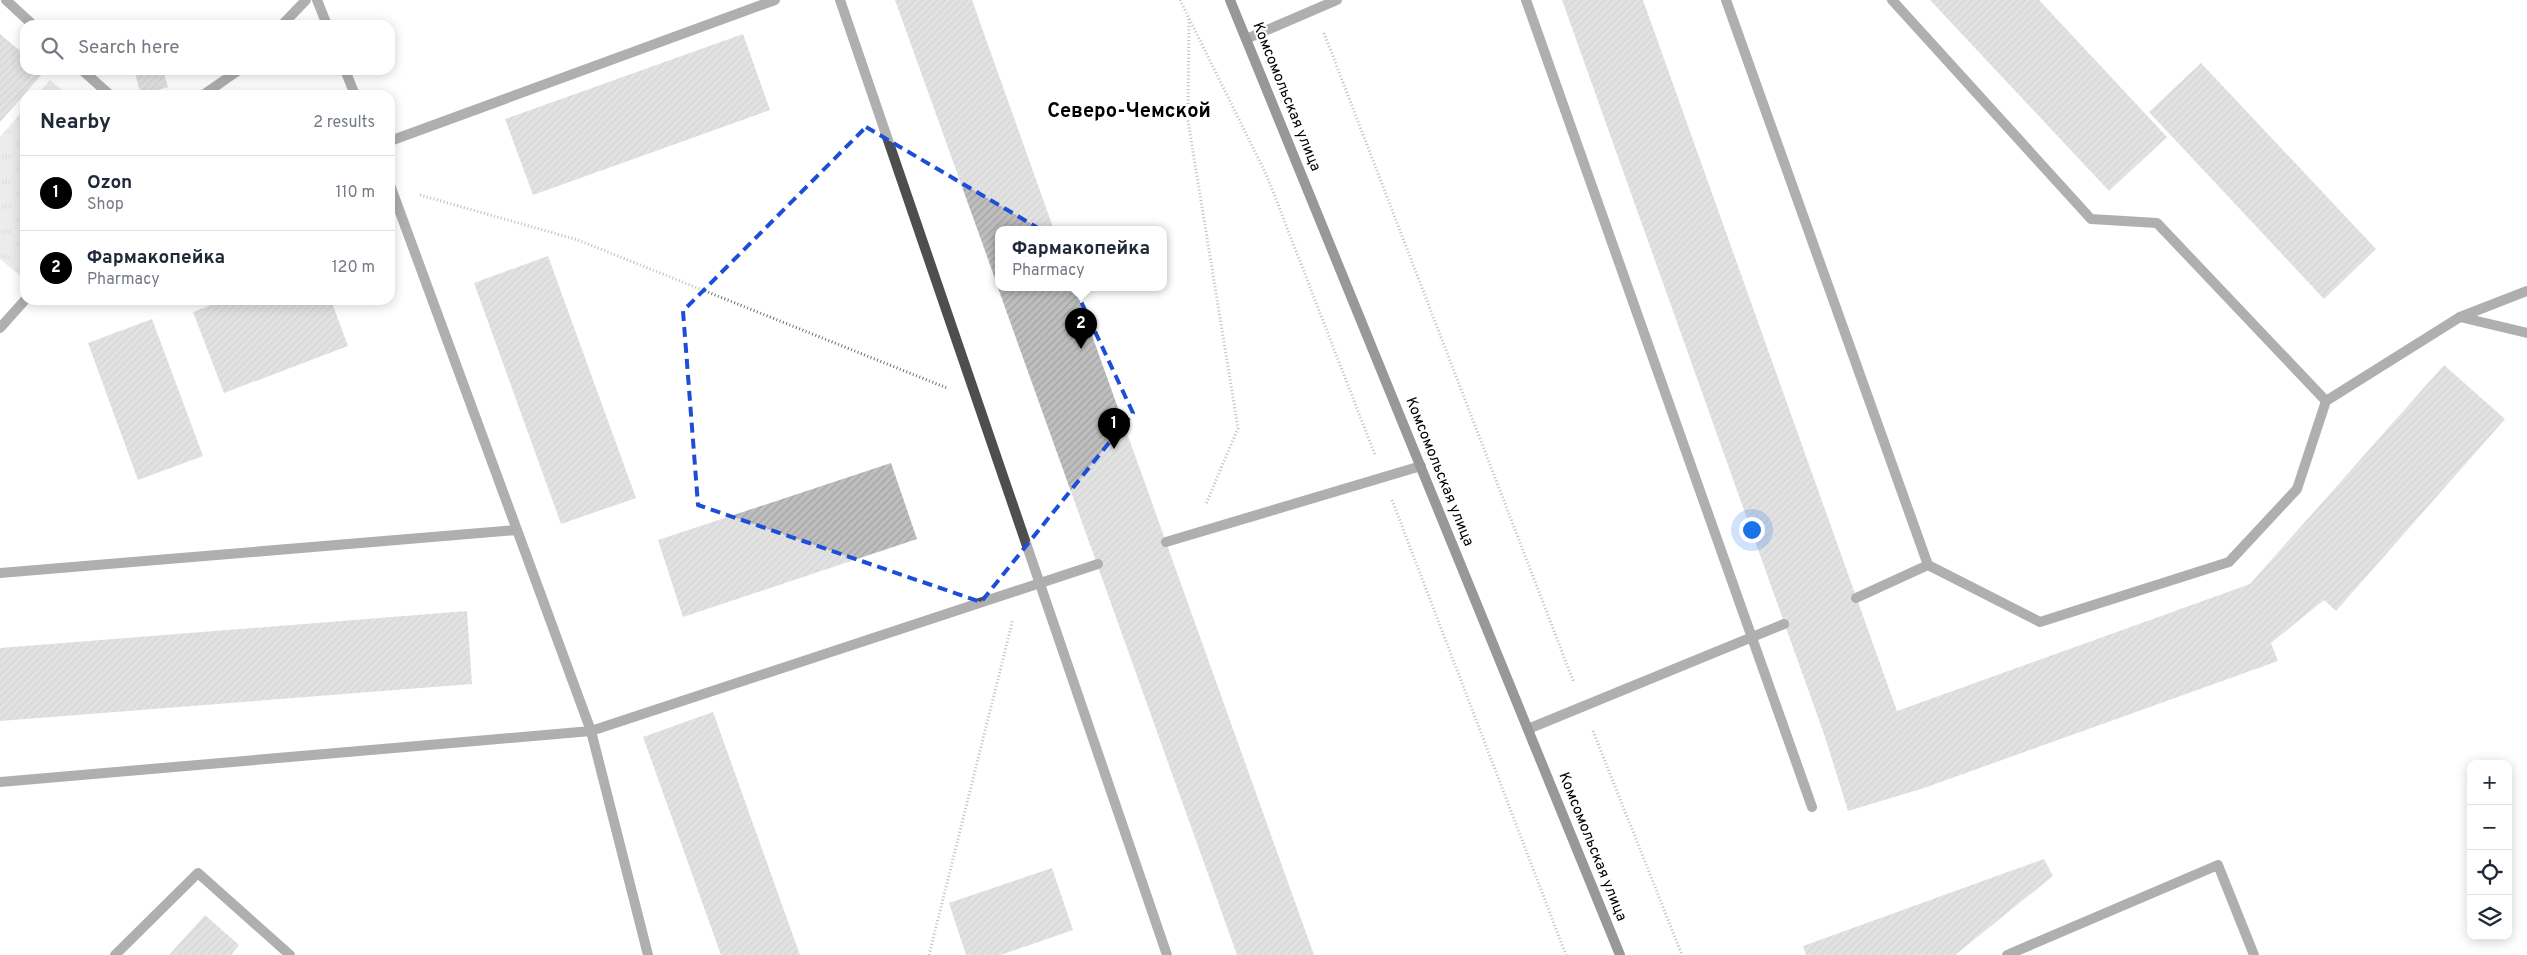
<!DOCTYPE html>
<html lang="en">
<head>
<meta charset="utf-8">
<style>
  body { margin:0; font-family:Overpass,sans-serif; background:#f2f2f3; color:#1f2937 }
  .controls { position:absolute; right:15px; bottom:15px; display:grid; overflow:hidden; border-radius:10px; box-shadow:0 2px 12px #0003 }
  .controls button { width:45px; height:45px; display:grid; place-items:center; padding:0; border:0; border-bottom:1px solid #e0e1e3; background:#fff; color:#1f2937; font:25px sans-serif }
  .you { position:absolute; left:1751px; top:529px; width:18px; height:18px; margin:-12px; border:4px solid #fff; border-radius:50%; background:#1a73e8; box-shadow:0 0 0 8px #1a73e833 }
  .badge { display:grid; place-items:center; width:32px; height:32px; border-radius:50%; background:#000; color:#fff; font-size:16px; font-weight:700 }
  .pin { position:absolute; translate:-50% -41px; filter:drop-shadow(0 1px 2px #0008) }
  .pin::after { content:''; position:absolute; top:26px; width:18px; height:15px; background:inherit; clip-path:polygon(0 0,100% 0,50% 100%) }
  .popup { position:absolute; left:995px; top:226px; width:172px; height:65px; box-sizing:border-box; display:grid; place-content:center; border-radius:10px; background:#fff; filter:drop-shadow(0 1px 4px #0005); font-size:16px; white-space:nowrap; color:#747a83 }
  .popup b { font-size:19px; color:#1f2937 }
  .popup::after { content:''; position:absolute; left:50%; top:100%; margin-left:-10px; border:10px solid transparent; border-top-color:#fff }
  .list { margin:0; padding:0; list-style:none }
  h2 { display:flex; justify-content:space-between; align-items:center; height:65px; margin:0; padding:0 20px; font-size:21px }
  h2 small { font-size:16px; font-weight:400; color:#747a83 }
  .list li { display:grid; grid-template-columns:32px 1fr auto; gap:15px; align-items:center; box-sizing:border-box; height:75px; padding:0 20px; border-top:1px solid #e0e1e3 }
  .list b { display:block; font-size:19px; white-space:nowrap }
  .list p { margin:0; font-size:16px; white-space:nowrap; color:#747a83 }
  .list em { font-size:16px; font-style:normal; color:#747a83 }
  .icon { flex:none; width:28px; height:28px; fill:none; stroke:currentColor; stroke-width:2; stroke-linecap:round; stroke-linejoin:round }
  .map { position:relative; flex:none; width:2527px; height:955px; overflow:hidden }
  .search { position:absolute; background:#fff; box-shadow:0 2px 12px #0003; left:20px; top:20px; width:375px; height:55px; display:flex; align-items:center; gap:12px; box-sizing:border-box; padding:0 18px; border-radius:15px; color:#747a83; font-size:19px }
  .panel { position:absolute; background:#fff; box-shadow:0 2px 12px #0003; left:20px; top:90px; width:375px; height:215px; border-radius:15px }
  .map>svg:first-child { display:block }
  .grass { fill:url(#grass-tufts) }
  .building { fill:url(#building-hatch) }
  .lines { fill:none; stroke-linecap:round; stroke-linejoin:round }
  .path { stroke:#707070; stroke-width:3; stroke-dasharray:1 2.5; stroke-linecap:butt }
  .lane { stroke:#4e4e4e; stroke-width:10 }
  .secondary { stroke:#1b1b1b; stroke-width:10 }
  .marked { fill:none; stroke:#1d4ed8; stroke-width:4; stroke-dasharray:10 6; stroke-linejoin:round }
  .labels { text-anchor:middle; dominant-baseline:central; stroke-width:4; stroke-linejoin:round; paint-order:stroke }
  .street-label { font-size:15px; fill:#000; stroke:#fff }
  .district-label { font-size:20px; font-weight:bold; fill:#000; stroke:#fff }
</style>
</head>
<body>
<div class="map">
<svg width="2527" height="955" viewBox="0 0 2527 955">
  <defs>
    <pattern id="grass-tufts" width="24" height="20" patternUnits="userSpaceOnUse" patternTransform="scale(1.25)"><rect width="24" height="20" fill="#d5d5d5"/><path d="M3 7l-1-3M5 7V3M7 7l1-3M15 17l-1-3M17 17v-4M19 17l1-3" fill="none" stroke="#b5b5b5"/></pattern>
    <pattern id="building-hatch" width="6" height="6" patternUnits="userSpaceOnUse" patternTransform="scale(1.25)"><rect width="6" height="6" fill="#bebebe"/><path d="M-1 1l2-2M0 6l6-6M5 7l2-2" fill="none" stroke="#a2a2a2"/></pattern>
  </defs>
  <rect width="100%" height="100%" fill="#fff"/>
  <g class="grass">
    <path d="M50,80L68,95H37Z"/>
    <path d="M25,108V269L19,275L0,259V137Z"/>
  </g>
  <g class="building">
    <path d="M895,0H972L1054,230H998V287Z"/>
    <path d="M1562,0H1643L1897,711L2250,584L2444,365L2505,419L2336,611L2324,600L2271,643L2278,661L1924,788L1848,811L1825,737Z"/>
    <path d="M1930,0H2039L2167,137L2109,191Z"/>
    <path d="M0,34L25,55V70L44,72L0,122Z"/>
    <path d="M743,34L770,110L533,195L505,119Z"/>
    <path d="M2201,63L2376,249L2324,299L2149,112Z"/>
    <path d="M134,70H163L168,87L141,95Z"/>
    <path d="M548,256L636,498L561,524L474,283Z"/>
    <path d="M998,288H1075L1314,955H1237Z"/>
    <path d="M225,300H331L348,346L224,393L193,312Z"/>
    <path d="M152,319L203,456L138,480L88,343Z"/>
    <path d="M891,463L917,539L683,617L658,540Z"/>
    <path d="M467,611L472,684L0,721V648Z"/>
    <path d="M713,712L800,955H721L643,737Z"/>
    <path d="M2044,859L2053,876L1955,955H1806L1803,946Z"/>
    <path d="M1052,868L1073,930L1001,955H966L949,903Z"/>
    <path d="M205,915L239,945L231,955H169Z"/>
  </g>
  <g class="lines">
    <g class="path">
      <path d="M1180,0L1267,176L1375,455"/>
      <path d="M1189,19L1188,121L1238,428L1206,504"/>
      <path d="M1324,33L1574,683"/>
      <path d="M420,195L578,240L947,388"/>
      <path d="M1392,500L1566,955"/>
      <path d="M1593,731L1682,955"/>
      <path d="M929,955L1013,619"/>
    </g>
    <g class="lane">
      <path d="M6,0L33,25"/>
      <path d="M317,0L327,25"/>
      <path d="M840,0L1167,955"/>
      <path d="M1526,0L1812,807"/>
      <path d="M1726,0L1928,565L1856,598"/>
      <path d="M1892,0L2091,219L2157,223L2326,401"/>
      <path d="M282,25L306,0"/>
      <path d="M1246,39L1337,0"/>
      <path d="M82,70L110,95"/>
      <path d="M345,70L355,95"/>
      <path d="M203,95L239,70"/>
      <path d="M390,141L775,0"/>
      <path d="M2460,317L2527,291"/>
      <path d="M0,328L25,300"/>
      <path d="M1166,542L1421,466"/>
      <path d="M1928,565L2040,622L2229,562L2297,489L2326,401L2460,317L2527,333"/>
      <path d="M0,573L517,530"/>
      <path d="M1528,729L1784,624"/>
      <path d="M0,782L591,731L390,185"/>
      <path d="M115,955L198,873L290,955"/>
      <path d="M648,955L591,731L1098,564"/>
      <path d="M2007,955L2218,865L2254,955"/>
    </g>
    <path class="secondary" d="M1230,0L1620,955"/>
  </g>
  <path d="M0 0H2527V955H0ZM866,127L1050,235L1133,413L981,602L698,505L683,311Z" fill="#fff" fill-opacity=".55" fill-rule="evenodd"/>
  <path class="marked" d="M866,127L1050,235L1133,413L981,602L698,505L683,311Z"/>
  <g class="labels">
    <g class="street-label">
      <text transform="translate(1286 97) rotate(68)">Комсомольская улица</text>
      <text transform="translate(1439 472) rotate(68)">Комсомольская улица</text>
      <text transform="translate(1592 847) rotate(68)">Комсомольская улица</text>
    </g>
    <g class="district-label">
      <text x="1129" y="112">Северо-Чемской</text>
    </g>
  </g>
</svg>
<div class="controls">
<button>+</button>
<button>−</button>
<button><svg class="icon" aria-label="locate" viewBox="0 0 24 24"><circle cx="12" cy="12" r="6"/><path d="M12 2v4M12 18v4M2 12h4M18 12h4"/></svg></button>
<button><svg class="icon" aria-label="layers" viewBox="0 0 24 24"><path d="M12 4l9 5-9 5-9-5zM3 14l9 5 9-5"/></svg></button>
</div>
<div class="you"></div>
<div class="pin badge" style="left:1114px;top:449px">1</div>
<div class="pin badge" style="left:1081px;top:349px">2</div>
<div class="popup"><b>Фармакопейка</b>Pharmacy</div>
<div class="search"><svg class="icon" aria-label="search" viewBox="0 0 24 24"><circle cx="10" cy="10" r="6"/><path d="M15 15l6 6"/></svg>Search here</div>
<section class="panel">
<h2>Nearby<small>2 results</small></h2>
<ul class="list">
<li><span class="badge">1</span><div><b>Ozon</b><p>Shop</p></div><em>110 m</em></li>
<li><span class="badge">2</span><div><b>Фармакопейка</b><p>Pharmacy</p></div><em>120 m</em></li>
</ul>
</section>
</div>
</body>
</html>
